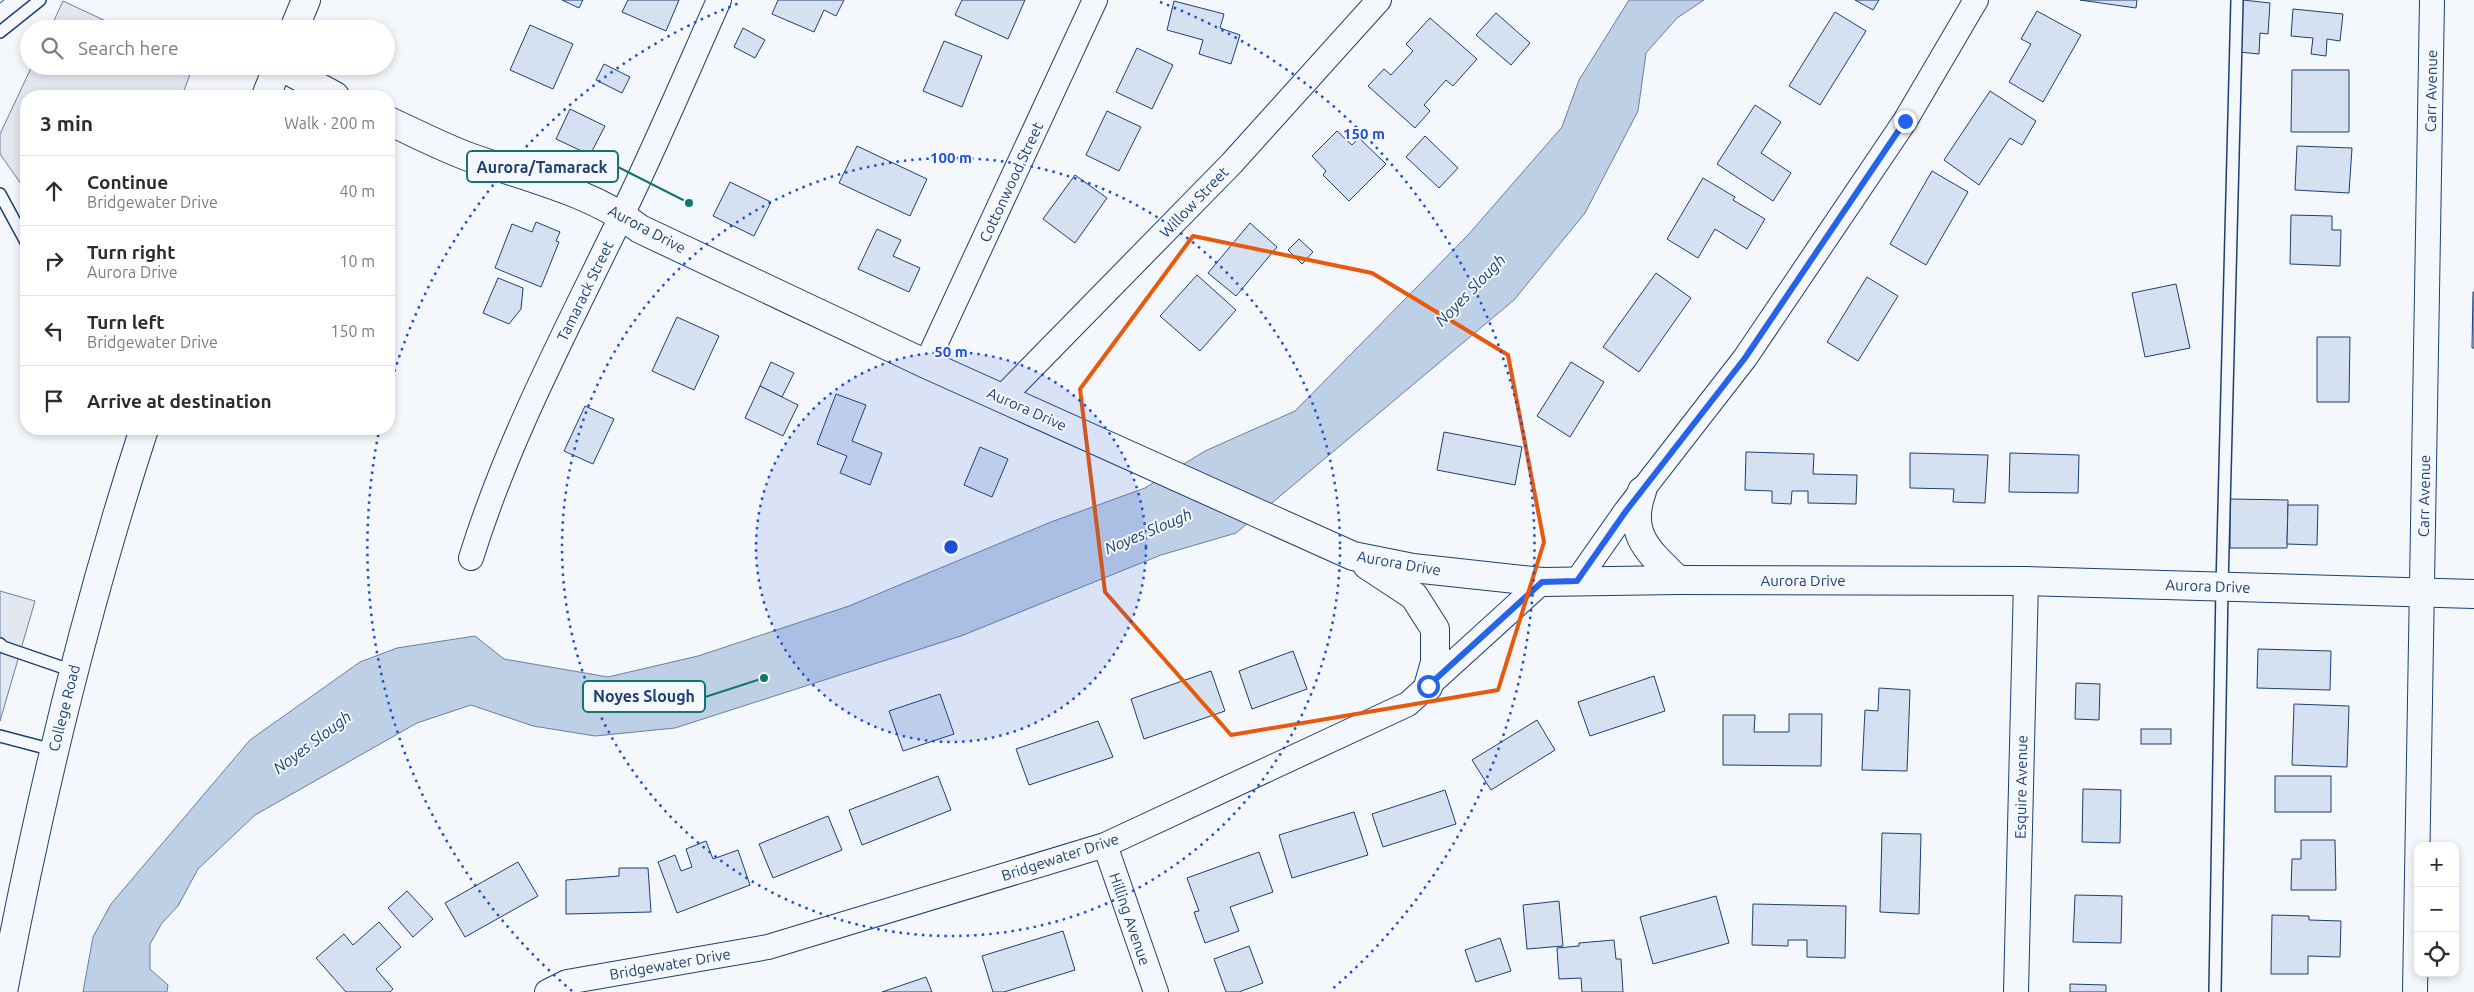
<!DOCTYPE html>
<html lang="en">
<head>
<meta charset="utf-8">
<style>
  body { margin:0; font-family:Ubuntu,sans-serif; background:#f2f2f3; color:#2b2b33 }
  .controls { position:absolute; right:15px; bottom:15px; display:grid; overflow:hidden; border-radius:10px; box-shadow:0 2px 8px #0003 }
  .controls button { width:45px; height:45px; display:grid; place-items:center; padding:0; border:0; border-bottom:1px solid #e1e1e2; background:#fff; color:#2b2b33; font:25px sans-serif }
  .stop { position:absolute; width:15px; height:15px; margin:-11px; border:4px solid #2563eb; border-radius:50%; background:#fff }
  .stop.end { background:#2563eb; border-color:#fff; box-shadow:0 1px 5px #0008 }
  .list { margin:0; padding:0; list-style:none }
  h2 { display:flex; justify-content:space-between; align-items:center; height:65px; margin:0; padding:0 20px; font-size:21px }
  h2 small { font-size:16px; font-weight:400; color:#7c7c81 }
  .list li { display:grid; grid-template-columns:32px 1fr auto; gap:15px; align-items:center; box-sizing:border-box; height:70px; padding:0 20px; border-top:1px solid #e1e1e2 }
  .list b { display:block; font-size:19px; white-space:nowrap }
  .list p { margin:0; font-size:16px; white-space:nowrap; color:#7c7c81 }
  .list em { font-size:16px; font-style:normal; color:#7c7c81 }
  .icon { flex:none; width:28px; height:28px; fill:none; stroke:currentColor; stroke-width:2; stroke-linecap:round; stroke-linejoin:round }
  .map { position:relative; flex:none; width:2474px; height:992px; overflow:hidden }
  .search { position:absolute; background:#fff; box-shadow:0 2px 8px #0003; left:20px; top:20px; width:375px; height:55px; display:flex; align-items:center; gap:12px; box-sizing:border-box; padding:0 18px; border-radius:28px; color:#7c7c81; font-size:19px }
  .panel { position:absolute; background:#fff; box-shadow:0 2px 8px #0003; left:20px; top:90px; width:375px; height:345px; border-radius:20px }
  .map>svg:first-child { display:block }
  .parking { fill:#e3e8f0; stroke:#687fa3 }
  .water { fill:#bed0e5; stroke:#687fa3 }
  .building { fill:#d5e0f0; stroke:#1d3f73 }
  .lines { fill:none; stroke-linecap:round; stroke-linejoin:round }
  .service-casing { stroke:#1d3f73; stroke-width:14 }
  .minor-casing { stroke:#1d3f73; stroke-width:26 }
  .tertiary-casing { stroke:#1d3f73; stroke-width:30 }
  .primary-casing { stroke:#1d3f73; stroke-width:30 }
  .service { stroke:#f4f7fb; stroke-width:11 }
  .minor { stroke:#f4f7fb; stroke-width:24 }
  .tertiary { stroke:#f4f7fb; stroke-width:28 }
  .primary { stroke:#f4f7fb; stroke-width:28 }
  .fence { stroke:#1d3f73; stroke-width:1; stroke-dasharray:6 2.5; stroke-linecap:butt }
  .route { stroke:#2563eb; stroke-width:6 }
  .marked { fill:none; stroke:#e8590c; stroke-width:4; stroke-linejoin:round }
  .ring { fill:none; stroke:#1d4ed8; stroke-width:2.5; stroke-dasharray:2.5 5 }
  .labels { text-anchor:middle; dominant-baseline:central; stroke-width:4; stroke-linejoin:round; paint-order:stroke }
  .street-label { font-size:15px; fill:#1d3f73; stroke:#f4f7fb }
  .water-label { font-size:16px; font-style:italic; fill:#1d3f73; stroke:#f4f7fb }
  .centre { fill:#1d4ed8; stroke:#f4f7fb; stroke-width:2.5 }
  .ring-label { font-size:15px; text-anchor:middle; font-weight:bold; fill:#1d4ed8; stroke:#f4f7fb; stroke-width:4; stroke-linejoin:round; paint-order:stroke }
  .leader { fill:none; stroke:#0f766e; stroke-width:2 }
  .callout-dot { fill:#0f766e; stroke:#f4f7fb; stroke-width:2 }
  .callout { fill:#f4f7fb; stroke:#0f766e; stroke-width:2 }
  .callout-label { font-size:16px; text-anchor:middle; font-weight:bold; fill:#1d3f73 }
</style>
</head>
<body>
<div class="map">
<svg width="2474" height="992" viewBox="0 0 2474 992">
  <rect width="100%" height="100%" fill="#f4f7fb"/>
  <g class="parking">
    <path d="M63,1L123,29H50Z"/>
    <path d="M32,66H193L182,96H26V191L0,154V134Z"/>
    <path d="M0,591L35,601L0,721Z"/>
  </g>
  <path class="water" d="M1629,0H1704L1677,18L1646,53L1638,111L1585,213L1514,300L1236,533L1161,555L961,636L675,728L595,736L533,726L471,705L417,723L255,815L198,869L178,906L162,923L150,944V969L168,985L167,992H83L93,937L111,904L250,740L360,662L397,648L475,636L504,659L608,677L698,656L849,606L1051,522L1145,488L1205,451L1295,411L1468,235L1562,127L1579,80Z"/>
  <g class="building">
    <path d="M562,0H583L579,8Z"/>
    <path d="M628,0H679L666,31L622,12Z"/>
    <path d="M778,0H844L836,16L824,10L814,32L772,14Z"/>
    <path d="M962,0H1025L1008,39L955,15Z"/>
    <path d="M1855,0H1879L1873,10Z"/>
    <path d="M2080,0H2137L2136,8Z"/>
    <path d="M2243,0L2270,3L2268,34L2260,33L2259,54L2239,52Z"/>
    <path d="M1174,1L1224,14L1220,28L1240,35L1231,64L1199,54L1203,40L1167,30Z"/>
    <path d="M2293,9L2343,14L2340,41L2327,39L2326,56L2311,54L2313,38L2291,36Z"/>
    <path d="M2037,11L2081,35L2043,102L2009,82L2031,44L2021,39Z"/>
    <path d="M1835,12L1866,31L1820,105L1789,86Z"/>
    <path d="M1496,13L1530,43L1511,65L1476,35Z"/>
    <path d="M1430,18L1477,59L1453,86L1446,80L1424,105L1430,111L1415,128L1368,86L1384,69L1391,75L1413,51L1406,44Z"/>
    <path d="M530,25L573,44L553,89L510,70Z"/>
    <path d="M743,28L765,40L755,58L734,47Z"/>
    <path d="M944,41L982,56L962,107L923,91Z"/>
    <path d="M1137,48L1173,65L1152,109L1116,92Z"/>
    <path d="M604,64L630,77L622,93L596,80Z"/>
    <path d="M2292,70H2349V132H2291Z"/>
    <path d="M1990,91L2036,121L2022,145L2010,138L1979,185L1944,160Z"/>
    <path d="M1755,105L1781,122L1761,153L1791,173L1773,201L1717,164Z"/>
    <path d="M570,109L605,126L590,155L556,139Z"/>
    <path d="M1107,111L1141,127L1119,171L1086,155Z"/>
    <path d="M1337,131L1352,145L1359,138L1386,164L1349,201L1323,175L1326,171L1312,156Z"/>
    <path d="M1425,136L1458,168L1439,188L1406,157Z"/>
    <path d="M857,146L927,179L910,216L839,183Z"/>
    <path d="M2297,146L2352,148L2349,193L2295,190Z"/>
    <path d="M1932,171L1968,192L1926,265L1890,244Z"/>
    <path d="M1075,175L1107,198L1075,243L1043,219Z"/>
    <path d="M1703,178L1735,197L1733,200L1765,219L1747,249L1715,229L1698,258L1667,239Z"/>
    <path d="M730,182L771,202L754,236L713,216Z"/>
    <path d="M2291,215L2332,216V230H2341L2340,266L2290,264Z"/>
    <path d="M536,222L560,232L556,241L559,242L541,287L495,268L512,224L532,232Z"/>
    <path d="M1250,223L1277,247L1236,296L1208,273Z"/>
    <path d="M877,229L901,240L893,256L920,268L909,292L858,269Z"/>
    <path d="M1299,239L1313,252L1302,264L1288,250Z"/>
    <path d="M1656,273L1691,298L1639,372L1603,347Z"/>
    <path d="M1197,275L1236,310L1200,351L1160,316Z"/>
    <path d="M1867,277L1898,296L1858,361L1827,342Z"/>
    <path d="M498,278L523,288L521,309L509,324L483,313Z"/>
    <path d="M2176,284L2190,348L2145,357L2132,293Z"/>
    <path d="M2473,292H2474V348H2472Z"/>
    <path d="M677,317L719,336L694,390L652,371Z"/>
    <path d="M2317,337H2350L2349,402H2317Z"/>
    <path d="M771,362L794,373L782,397L760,386Z"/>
    <path d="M1571,362L1604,382L1570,437L1537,416Z"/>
    <path d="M760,386L798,405L783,436L745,418Z"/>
    <path d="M836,394L866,405L852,441L882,453L870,485L840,473L847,456L817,444Z"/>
    <path d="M585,406L614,419L593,464L564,451Z"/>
    <path d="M1444,432L1522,447L1515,485L1437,470Z"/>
    <path d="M980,447L1008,459L992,497L964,485Z"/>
    <path d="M1746,452L1814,454L1813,474L1857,475L1856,504L1808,503V491H1792L1791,504L1772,503V491L1745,490Z"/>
    <path d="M1910,453L1988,455L1985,503L1953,502L1954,489L1910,488Z"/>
    <path d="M2010,453L2079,455L2078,493L2009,492Z"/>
    <path d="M2230,499L2288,500L2287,548H2230Z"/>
    <path d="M2288,505H2318L2317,545L2287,544Z"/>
    <path d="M2258,649L2331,651L2330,690L2257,688Z"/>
    <path d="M1293,651L1307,689L1252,709L1239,671Z"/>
    <path d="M1211,671L1225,711L1144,739L1131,699Z"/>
    <path d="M1654,676L1665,711L1590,736L1578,702Z"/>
    <path d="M2076,683L2100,684L2099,720L2075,719Z"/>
    <path d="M1879,688L1910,690L1907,771L1862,770L1865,710L1878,711Z"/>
    <path d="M940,694L954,734L903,751L889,711Z"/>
    <path d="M2294,704L2349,706L2347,767L2292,765Z"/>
    <path d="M1789,714H1822L1821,766L1723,765V715H1755L1754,732H1789Z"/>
    <path d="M1537,720L1555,750L1491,790L1472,760Z"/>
    <path d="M1098,721L1113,757L1029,785L1016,749Z"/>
    <rect x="2141" y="729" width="30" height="15"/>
    <path d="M938,776L951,810L862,845L849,810Z"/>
    <rect x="2275" y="776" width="56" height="36"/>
    <path d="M2083,789L2121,790L2120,843L2082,842Z"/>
    <path d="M1445,790L1456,824L1383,847L1372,814Z"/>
    <path d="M1354,812L1368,855L1292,878L1279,835Z"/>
    <path d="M828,816L842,850L773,878L759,844Z"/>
    <path d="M1882,833L1921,834L1919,914L1880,912Z"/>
    <path d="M2301,840H2335L2336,890H2291L2292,859H2301Z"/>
    <path d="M706,841L713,859L738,850L750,885L677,913L658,862L675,855L681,871L692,867L686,849Z"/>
    <path d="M1259,852L1273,892L1230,907L1239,931L1205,943L1194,912L1199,911L1187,878Z"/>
    <path d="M518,862L538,896L465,937L445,903Z"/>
    <path d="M619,868H648L651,912L566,914V880L619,876Z"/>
    <path d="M407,891L433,919L413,937L388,908Z"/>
    <path d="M2075,895L2122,896L2121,943L2073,942Z"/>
    <path d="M1716,896L1729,943L1653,964L1640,917Z"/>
    <path d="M1559,901L1563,946L1527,949L1523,905Z"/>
    <path d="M1753,904L1846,906L1845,958L1807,957V940H1788V946L1752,945Z"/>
    <path d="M2272,915L2309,916V920L2341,921L2340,957L2308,956V974H2271Z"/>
    <path d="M379,922L401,947L376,969L393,989L390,992H346L316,958L344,934L353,945Z"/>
    <path d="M1063,931L1075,970L1004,992H993L982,956Z"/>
    <path d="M1500,938L1511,971L1476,982L1465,950Z"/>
    <path d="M1614,940L1616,959H1621L1623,992H1582L1581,978L1559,979L1557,948L1579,946V943Z"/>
    <path d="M1249,946L1263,983L1239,992H1226L1214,959Z"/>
    <path d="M926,977L932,992H882Z"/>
    <path d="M2070,984L2106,985V992H2070Z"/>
  </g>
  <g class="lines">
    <defs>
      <g id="service">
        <path d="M0,32L40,0"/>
        <path d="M0,194L26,242"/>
        <path d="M0,644L3,647L73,671"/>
        <path d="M0,736L53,750"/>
        <path d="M2215,992L2222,587L2237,0"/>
      </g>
      <g id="minor">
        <path d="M926,364L1095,0"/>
        <path d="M1002,398L1232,163L1379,0"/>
        <path d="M471,558C508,439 567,329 621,217C656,145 687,72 719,0"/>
        <path d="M1577,581L1626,511L1745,358L1905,121L1976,0"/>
        <path d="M1105,845L1156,992"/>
        <path d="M547,992L567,982L768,947L1105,845L1408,704L1542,582"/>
        <path d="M2016,992L2026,581"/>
        <path d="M2415,992L2432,0"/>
      </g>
      <g id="tertiary">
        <path d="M280,66L335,96"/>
        <path d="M389,121C415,133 442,147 469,157C525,177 593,192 640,229L926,364L1353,556L1413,568L1542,582L1678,580L2026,581L2474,594"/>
        <path d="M1642,491C1626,534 1649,552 1678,580"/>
        <path d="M1367,565L1414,596L1435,629V662L1428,687"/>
      </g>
      <g id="primary">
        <path d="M294,29L306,0"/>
        <path d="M266,96L278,66"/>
        <path d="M3,992C39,802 84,613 144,429"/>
      </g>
    </defs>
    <use href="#service" class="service-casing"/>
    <use href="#minor" class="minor-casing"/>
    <use href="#tertiary" class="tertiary-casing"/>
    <use href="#primary" class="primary-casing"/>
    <use href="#service" class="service"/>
    <use href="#minor" class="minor"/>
    <use href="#tertiary" class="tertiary"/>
    <use href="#primary" class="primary"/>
    <path class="fence" d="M0,3L4,0"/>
  </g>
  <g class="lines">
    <path class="route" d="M1428,686L1542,582L1577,581L1626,511L1745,358L1905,121"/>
  </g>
  <path class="marked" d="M1193,236L1372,273L1508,355L1544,542L1498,690L1231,735L1105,592L1080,389Z"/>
  <circle cx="951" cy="547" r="195" fill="#1d4ed8" fill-opacity=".12"/>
  <g class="ring">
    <circle cx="951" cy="547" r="195"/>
    <circle cx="951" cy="547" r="389"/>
    <path d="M572 991A584 584 0 0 1 379 431M390 386A584 584 0 0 1 742 2M1160 2A584 584 0 0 1 1330 991"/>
  </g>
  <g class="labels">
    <g class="street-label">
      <text transform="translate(2431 91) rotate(-89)">Carr Avenue</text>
      <text transform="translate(1011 182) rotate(-65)">Cottonwood Street</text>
      <text transform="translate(1194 202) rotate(-46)">Willow Street</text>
      <text transform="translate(647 229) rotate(28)">Aurora Drive</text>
      <text transform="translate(585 291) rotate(-64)">Tamarack Street</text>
      <text transform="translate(1027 409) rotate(24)">Aurora Drive</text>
      <text transform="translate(2424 496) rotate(-89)">Carr Avenue</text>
      <text transform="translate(1399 563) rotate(10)">Aurora Drive</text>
      <text x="1803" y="580">Aurora Drive</text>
      <text transform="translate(2208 586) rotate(2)">Aurora Drive</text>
      <text transform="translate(64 708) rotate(-76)">College Road</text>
      <text transform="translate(2021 787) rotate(-89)">Esquire Avenue</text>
      <text transform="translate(1060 857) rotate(-18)">Bridgewater Drive</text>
      <text transform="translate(1130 919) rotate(71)">Hilling Avenue</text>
      <text transform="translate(670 964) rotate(-10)">Bridgewater Drive</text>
    </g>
    <g class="water-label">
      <text transform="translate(1470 290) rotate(-46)">Noyes Slough</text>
      <text transform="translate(1148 531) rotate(-23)">Noyes Slough</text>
      <text transform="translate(312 742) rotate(-37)">Noyes Slough</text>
    </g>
  </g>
  <circle cx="951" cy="547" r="8" class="centre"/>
  <g class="ring-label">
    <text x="1364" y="139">150 m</text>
    <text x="951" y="163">100 m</text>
    <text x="951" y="357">50 m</text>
  </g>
  <path class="leader" d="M689 203L618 167M764 678L705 697"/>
  <g class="callout-dot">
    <circle cx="689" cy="203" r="5"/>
    <circle cx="764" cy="678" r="5"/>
  </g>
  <g class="callout">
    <rect x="467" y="151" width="151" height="31" rx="5"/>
    <rect x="583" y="681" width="122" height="31" rx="5"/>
  </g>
  <g class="callout-label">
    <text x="542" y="173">Aurora/Tamarack</text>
    <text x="644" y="702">Noyes Slough</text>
  </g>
</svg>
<div class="controls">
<button>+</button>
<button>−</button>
<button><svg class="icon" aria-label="locate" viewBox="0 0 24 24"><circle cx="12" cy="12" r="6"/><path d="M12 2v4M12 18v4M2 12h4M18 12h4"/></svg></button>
</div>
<div class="stop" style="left:1428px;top:686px"></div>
<div class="stop end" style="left:1905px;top:121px"></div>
<div class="search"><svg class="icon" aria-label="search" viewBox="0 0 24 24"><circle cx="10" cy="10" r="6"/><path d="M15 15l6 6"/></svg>Search here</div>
<section class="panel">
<h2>3 min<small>Walk · 200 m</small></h2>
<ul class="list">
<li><svg class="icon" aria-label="ahead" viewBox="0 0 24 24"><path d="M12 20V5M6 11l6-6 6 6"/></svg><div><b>Continue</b><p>Bridgewater Drive</p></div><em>40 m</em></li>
<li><svg class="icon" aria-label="right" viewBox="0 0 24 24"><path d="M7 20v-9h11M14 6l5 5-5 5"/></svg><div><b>Turn right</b><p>Aurora Drive</p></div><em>10 m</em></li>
<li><svg class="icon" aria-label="left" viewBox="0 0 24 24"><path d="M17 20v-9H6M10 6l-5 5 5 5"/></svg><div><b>Turn left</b><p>Bridgewater Drive</p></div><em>150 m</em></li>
<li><svg class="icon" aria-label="arrive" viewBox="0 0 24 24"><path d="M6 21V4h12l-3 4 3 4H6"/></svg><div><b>Arrive at destination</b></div></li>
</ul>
</section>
</div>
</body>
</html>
